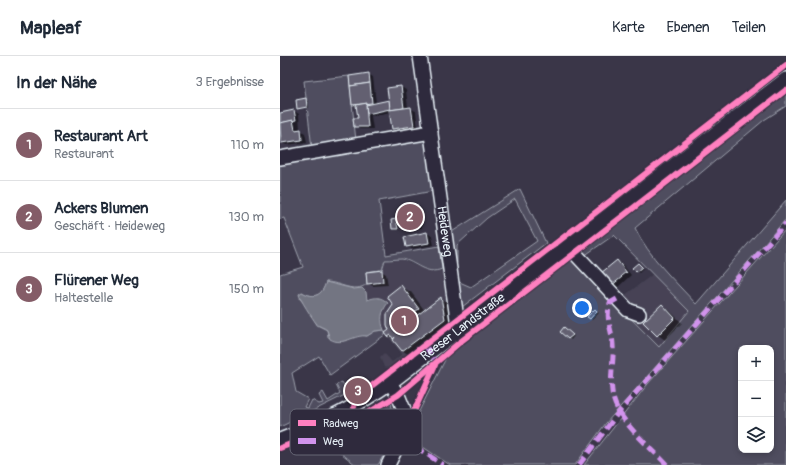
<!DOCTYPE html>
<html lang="de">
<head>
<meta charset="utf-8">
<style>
  body { margin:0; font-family:Pangolin,sans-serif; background:#f6f6f7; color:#1f2937 }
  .controls { position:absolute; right:12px; bottom:12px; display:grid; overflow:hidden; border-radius:8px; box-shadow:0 2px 6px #0003 }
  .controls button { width:36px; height:36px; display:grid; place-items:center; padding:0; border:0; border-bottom:1px solid #e0e1e3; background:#fff; color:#1f2937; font:20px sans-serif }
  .you { position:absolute; left:302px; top:252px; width:14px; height:14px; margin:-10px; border:3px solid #fff; border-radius:50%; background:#1a73e8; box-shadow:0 0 0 6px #1a73e833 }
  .badge { display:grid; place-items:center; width:26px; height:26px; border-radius:50%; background:#845c67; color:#fff; font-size:13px; font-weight:700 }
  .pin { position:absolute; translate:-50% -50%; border:2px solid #fff; box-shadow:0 1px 4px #0006 }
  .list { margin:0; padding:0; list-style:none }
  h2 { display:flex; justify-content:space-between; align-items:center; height:52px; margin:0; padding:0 16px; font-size:17px }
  h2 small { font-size:13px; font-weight:400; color:#747a83 }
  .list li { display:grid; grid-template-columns:26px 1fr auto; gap:12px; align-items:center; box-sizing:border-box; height:72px; padding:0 16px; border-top:1px solid #e0e1e3 }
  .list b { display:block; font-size:15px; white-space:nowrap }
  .list p { margin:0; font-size:13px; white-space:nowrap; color:#747a83 }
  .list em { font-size:13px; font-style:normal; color:#747a83 }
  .icon { flex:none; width:22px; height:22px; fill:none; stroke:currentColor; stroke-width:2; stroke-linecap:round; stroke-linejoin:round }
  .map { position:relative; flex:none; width:506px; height:409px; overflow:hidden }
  header { display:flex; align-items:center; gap:24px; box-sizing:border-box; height:56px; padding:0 20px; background:#fff; border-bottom:1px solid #e0e1e3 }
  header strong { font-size:19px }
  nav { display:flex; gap:22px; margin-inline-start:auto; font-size:14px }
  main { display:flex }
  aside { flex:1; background:#fff }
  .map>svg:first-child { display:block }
  .built { fill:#464354 }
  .green { fill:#504e5f; stroke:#9ca0ac; fill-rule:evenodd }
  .water { fill:#737482; stroke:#a2a6b1 }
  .shadow { fill:#0007 }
  .building { fill:#636171; stroke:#e8f1f8 }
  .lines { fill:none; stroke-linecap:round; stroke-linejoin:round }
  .minor-casing { stroke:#e8f1f8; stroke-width:16 }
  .minor { stroke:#2f2a3d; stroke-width:13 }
  .quiet { stroke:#d193ec; stroke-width:5; stroke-dasharray:10 5; stroke-linecap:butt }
  .cycleway-casing { stroke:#2f2a3d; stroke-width:8 }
  .cycleway { stroke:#ff80c0; stroke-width:6 }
  .labels { text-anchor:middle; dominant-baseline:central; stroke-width:3; stroke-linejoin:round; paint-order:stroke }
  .street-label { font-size:13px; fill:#e8f1f8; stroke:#2f2a3d }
  .key { fill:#2f2a3d; stroke:#666675; stroke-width:1 }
  .key-label { font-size:11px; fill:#e8f1f8 }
</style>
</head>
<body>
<header>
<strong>Mapleaf</strong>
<nav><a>Karte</a><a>Ebenen</a><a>Teilen</a></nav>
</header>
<main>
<aside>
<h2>In der Nähe<small>3 Ergebnisse</small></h2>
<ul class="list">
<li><span class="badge">1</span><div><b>Restaurant Art</b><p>Restaurant</p></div><em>110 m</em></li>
<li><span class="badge">2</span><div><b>Ackers Blumen</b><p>Geschäft · Heideweg</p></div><em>130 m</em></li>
<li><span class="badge">3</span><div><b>Flürener Weg</b><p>Haltestelle</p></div><em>150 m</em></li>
</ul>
</aside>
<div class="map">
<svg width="506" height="409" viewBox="0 0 506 409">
  <rect width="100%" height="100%" fill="#3a3648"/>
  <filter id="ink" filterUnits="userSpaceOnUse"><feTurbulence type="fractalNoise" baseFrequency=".025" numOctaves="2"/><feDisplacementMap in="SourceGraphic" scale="8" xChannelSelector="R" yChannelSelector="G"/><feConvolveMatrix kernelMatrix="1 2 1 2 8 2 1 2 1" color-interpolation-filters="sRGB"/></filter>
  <g filter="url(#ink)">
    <g class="built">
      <path d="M123,203L136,210L158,215L162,213L169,267L109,312L104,311L100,301L104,297L112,306L122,298L106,278L103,270L101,263L105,251L91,243H86L85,234L82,232L87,228L86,216L105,204Z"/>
      <path d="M373,218L410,255L379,291L345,257L340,243Z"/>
    </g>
    <g class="green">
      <path d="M69,20L76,85L32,92L24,25Z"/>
      <path d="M506,37V50L484,64L355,172C369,201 394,224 416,248L506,144V163L326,367L295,409H170L131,383L128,377L132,369L165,304L174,293L291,202L379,291L409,255L334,179L301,202L299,197Z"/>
      <path d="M146,82L153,135L99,145L106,199L159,190L162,213C146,220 135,205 122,203C117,203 111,204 105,204L102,214L86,216L87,228C74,238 60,226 46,226C42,240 34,243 22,236L20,243L28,252L37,269L47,274L48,281L63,285L79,279L87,280L95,275L104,274L106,278L50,319L39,300L12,317L16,336L28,343L24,351L28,352L32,344L39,348L43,347L39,339L43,336L48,345L60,337L56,329L62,326L69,337L0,371V218L23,211L4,162L0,163V106Z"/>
      <path d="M240,133L266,187L182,251L175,224L191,231L257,185L235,143L207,162L177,189V207L174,211L170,177Z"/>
      <path d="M506,173V409H304L367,329ZM461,292H491V394H461Z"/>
      <path d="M111,346L116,377L98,409H76L42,382L84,364L85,362Z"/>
    </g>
    <path class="water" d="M46,226L74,233L82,232L86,236L87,244C96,241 100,240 108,247C101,255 100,265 104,274L95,275L87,280C74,278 63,291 50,283L47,274C44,271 39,271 36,267C33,263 19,242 19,238L22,236C34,243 42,240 46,226Z"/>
    <g class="shadow">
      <path d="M88,18L93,21L96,47L110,45L121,31L126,34L128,52L136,55L138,73L118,75L113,72L111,56L91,60L93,73H80L75,70L79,62L77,51L73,49Z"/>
      <path d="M26,44L28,45L29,52H18Z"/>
      <path d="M14,55L19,58L20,74L25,77L27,86L7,89L2,87L0,58Z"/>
      <path d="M136,150L141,153L142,172L129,173L124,170Z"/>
      <path d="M116,164L118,166L119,174H115L113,173Z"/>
      <path d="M147,177L152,180L154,189L132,193L127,190L125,181Z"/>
      <path d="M337,205L342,208L351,219L337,232L332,229Z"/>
      <path d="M360,209L363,213L359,217L354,212Z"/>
      <path d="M101,215L106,218L108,229L93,230L88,227Z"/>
      <path d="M121,231L131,236L145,255L161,243L171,248L174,270L133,301L123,295L107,277L111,275L114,249Z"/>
      <path d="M382,250L389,254L402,267L385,284L378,279L365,266Z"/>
      <path d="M315,254L319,257L312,264L310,262Z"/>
      <path d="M284,272L294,280L291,284L281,276Z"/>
    </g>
    <g class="building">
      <path d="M89,17L90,27L70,30L69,20Z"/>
      <path d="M90,27L92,47L72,49L70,30Z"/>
      <path d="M121,30L124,52L110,54L107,32Z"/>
      <path d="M26,42L27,51L17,53L16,44Z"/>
      <path d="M109,44L110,53L87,58L86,49Z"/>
      <path d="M87,47L86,49L88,71H74L73,62H78L76,49Z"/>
      <path d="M131,51L134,70L112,73L109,54Z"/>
      <path d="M14,54L16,64L0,67V57Z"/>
      <path d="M13,64L15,74L21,73L22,84L1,87L0,67Z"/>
      <path d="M137,149L138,170L123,171L121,151Z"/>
      <path d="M116,163L118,173H112L111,164Z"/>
      <path d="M147,176L149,187L126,191L124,181Z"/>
      <path d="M337,204L347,217L346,216L341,220L342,221L331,230L321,217Z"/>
      <path d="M358,207L362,211L356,216L352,212Z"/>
      <path d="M102,214L103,226L87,228L86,216Z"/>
      <path d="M121,229L139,253L133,257L135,261L161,241L165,263L122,295L113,284L115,281L113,283L111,279L108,281L105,277L109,274L107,269V258L113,249L107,240Z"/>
      <path d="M382,248L395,262L377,280L363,266Z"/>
      <path d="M315,253L317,255L310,263L307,261Z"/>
      <path d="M284,271L293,279L288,283L280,276Z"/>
    </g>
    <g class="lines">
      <defs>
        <g id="minor">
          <path id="s1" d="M140,0L177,263L181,273"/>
          <path d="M0,102L151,76"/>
          <path d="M289,191L348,254L359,258"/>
          <path id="s2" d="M0,384C39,369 76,351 110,327L506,23"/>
          <path d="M108,409L129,366L118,339L110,327"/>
        </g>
      </defs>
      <use href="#minor" class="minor-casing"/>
      <use href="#minor" class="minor"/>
      <g class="quiet">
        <path d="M337,243L330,247C325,265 332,272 333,289C334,304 330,320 332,335C334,363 369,389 387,409"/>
        <path d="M145,289L156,306"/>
        <path d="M123,382L163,409"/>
        <path d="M299,409L338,357L506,167"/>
      </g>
      <defs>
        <g id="cycleway">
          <path d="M74,351L76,342L506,9"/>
          <path d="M129,366L155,309"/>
          <path d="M0,392L78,363L118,339L180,286L506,34"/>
        </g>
      </defs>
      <use href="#cycleway" class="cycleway-casing"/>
      <use href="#cycleway" class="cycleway"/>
    </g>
  </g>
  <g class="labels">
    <g class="street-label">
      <text stroke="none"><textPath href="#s1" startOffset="177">Heideweg</textPath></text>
      <text stroke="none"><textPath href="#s2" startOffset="216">Reeser Landstraße</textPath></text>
    </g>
  </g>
  <rect x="10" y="353" width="132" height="46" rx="6" class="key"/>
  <rect x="18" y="364" width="18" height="6" fill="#ff80c0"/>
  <rect x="18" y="382" width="18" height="6" fill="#d193ec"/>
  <g class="key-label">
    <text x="43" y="371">Radweg</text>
    <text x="43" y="389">Weg</text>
  </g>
</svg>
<div class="controls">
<button>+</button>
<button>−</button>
<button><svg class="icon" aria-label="layers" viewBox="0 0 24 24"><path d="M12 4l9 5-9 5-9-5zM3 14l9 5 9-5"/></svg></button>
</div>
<div class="you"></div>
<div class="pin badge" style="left:124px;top:265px">1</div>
<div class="pin badge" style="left:130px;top:161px">2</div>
<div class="pin badge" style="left:78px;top:335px">3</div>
</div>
</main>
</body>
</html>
